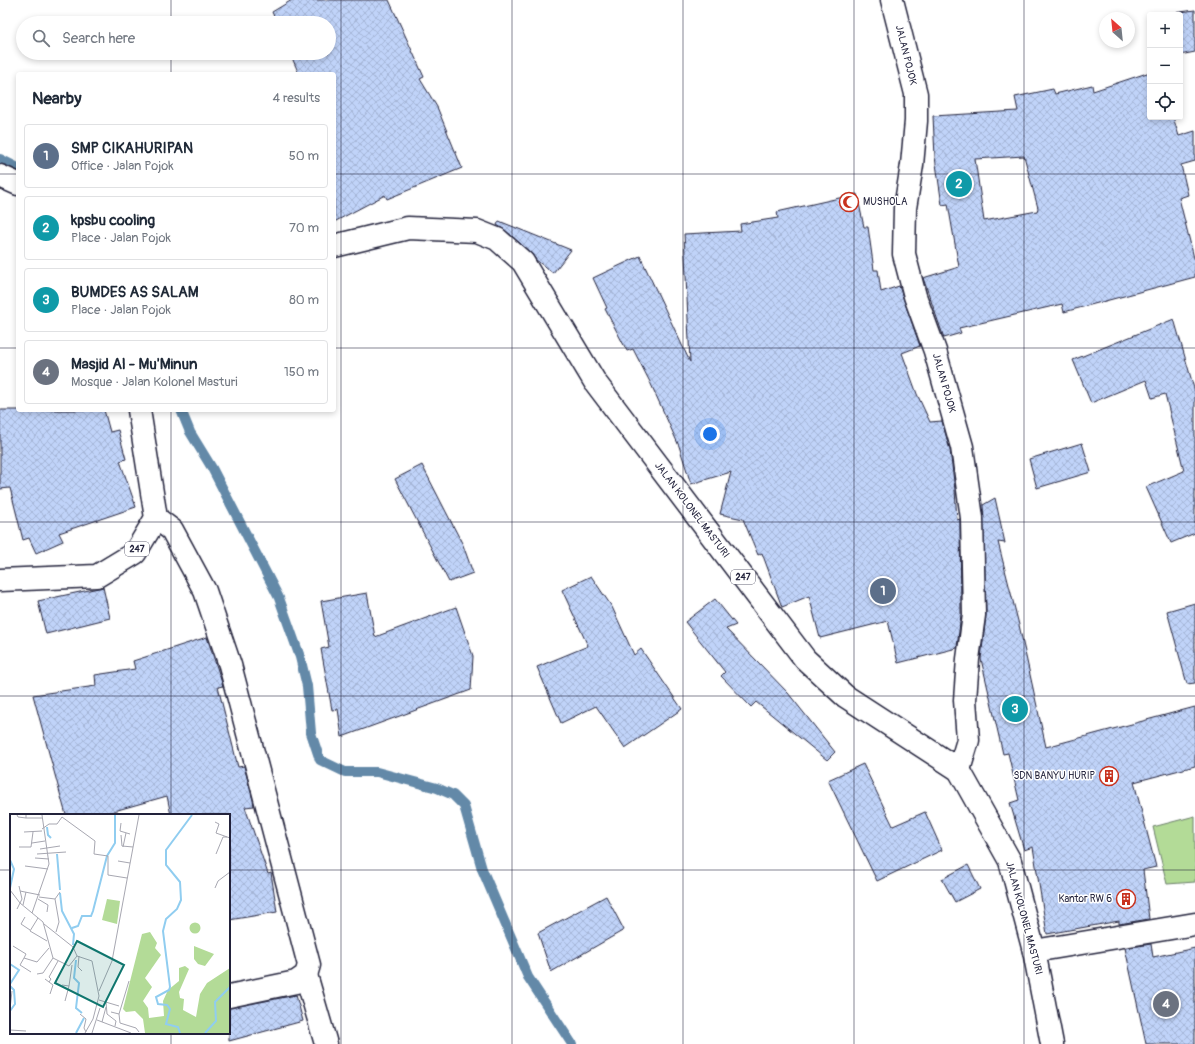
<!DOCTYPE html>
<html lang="en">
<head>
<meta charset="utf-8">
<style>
  body { margin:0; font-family:Pangolin,sans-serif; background:#f6f6f7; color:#1f2937 }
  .controls { position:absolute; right:12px; top:12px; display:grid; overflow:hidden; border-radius:4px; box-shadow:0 2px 6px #0003 }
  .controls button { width:36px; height:36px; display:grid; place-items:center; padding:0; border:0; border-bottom:1px solid #e0e1e3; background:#fff; color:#1f2937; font:20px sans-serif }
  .compass { position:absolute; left:1099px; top:12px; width:36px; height:36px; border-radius:50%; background:#fff; box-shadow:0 2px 6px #0003; rotate:333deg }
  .you { position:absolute; left:710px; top:434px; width:14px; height:14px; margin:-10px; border:3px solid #fff; border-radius:50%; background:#1a73e8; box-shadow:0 0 0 6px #1a73e833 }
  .badge { display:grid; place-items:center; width:26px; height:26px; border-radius:50%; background:#c8321e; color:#fff; font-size:13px; font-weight:700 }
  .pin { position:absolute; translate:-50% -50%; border:2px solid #fff; box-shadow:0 1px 4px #0006 }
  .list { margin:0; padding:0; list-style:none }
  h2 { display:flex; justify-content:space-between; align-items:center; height:52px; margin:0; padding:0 16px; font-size:17px }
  h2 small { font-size:13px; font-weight:400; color:#747a83 }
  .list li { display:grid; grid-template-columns:26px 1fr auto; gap:12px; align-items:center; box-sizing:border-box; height:64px; margin:0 8px 8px; padding:0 8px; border:1px solid #e0e1e3; border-radius:4px }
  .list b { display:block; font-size:15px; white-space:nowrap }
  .list p { margin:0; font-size:13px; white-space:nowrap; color:#747a83 }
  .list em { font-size:13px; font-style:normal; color:#747a83 }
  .icon { flex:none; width:22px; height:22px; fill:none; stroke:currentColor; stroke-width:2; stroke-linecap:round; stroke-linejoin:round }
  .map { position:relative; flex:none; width:1195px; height:1044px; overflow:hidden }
  .search { position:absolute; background:#fff; box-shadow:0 2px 6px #0003; left:16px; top:16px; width:320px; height:44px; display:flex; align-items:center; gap:10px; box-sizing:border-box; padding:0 14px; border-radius:22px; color:#747a83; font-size:15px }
  .panel { position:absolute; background:#fff; box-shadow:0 2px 6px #0003; left:16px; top:72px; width:320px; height:340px; border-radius:4px }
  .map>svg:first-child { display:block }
  .pitch { fill:#b3db97; stroke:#6a7e69 }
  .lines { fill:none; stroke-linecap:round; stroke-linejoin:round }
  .stream { stroke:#6489a8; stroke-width:10 }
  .building { fill:url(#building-cross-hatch); stroke:#22223b; fill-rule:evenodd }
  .street-casing { stroke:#22223b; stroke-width:25 }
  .primary-casing { stroke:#22223b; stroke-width:25 }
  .street { stroke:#fff; stroke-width:22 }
  .primary { stroke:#fff; stroke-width:22 }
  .grid { fill:none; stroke:#22223b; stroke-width:1; stroke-opacity:0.55 }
  .labels { text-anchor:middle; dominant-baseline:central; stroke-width:3; stroke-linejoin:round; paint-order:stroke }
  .shield { fill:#fff; stroke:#646476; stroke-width:1 }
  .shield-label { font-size:9px; font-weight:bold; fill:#22223b }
  .street-label { font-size:10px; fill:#22223b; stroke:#fff }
  .poi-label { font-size:10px; fill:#22223b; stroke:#fff; text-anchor:end }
  .inset-river { fill:none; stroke:#90cdf0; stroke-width:2 }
  .inset-road { fill:none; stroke:#a7a7b1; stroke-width:1 }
  .view { fill:#0f766e; fill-opacity:0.15; stroke:#0f766e; stroke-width:2 }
  .inset-edge { fill:none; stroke:#22223b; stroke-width:2 }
</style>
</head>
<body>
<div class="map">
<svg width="1195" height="1044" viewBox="0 0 1195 1044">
  <defs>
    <pattern id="building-cross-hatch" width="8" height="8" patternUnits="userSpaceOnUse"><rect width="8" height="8" fill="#c0d3f9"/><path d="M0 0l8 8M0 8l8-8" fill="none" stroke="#a5b5d6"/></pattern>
  </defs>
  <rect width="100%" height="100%" fill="#fff"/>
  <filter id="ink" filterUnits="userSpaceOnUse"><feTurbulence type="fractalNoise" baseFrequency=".025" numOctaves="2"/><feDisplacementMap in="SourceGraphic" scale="8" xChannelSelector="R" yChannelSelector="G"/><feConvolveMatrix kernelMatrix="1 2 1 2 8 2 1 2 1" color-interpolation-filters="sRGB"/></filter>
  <g filter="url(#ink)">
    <path class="pitch" d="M1195,816V882L1167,884L1153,827Z"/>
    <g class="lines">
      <g class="stream">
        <path d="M0,159L18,168"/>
        <path d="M181,410L190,432L212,468L279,598L300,657L307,686L311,733L320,760L345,772H377L437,788L453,795L464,806L482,869L528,977L572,1044"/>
      </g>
    </g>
    <g class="building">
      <path d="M292,0H389L424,77L420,79L437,107L462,168L387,199L385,195L334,222V74H299L290,53H329V23H277L272,12Z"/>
      <path d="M1195,10V52L1180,55V15H1158Z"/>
      <path d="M1150,72V117H1173L1179,136L1195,131V161L1181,165L1188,195L1179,198L1195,262V277L1064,312L1062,304L959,328L961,333L944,338L923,278L959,267L948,204L942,205L935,157L933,116L1018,111L1015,97L1053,89L1055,94L1092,85L1093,91ZM1024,156L1038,208L1037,211L984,221L975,159Z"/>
      <path d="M857,194L864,227H868L874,270H878L881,292L899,286L920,346L902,353L917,394L930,422L942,421L950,450L955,490L957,520L960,519L961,614L957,648L898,663L888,621L820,638L809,596L782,607L762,553L758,555L743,519L720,514L731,472L691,484L679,446L650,382L633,349L627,351L605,309L607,308L593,278L640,256L690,362L684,234L741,231L740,224L778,218L777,212Z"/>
      <path d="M499,221L571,250L553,273L536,260L531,253L505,230L497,225Z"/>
      <path d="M1174,319L1195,392V533L1171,543L1146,487L1184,471L1165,394L1152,398L1146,380L1091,403L1073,360Z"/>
      <path d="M0,410H104L110,432L118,430L126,459L120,461L136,507L59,533L63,541L36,553L29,538L23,540L10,488L0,489Z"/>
      <path d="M1082,443L1091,472L1037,488L1029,459Z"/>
      <path d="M422,465L463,545L473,573L449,582L395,479Z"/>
      <path d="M995,498L1005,543L998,542L1019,625L1046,747L1195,707V766L1134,782L1156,867L1143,870L1149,919L1119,924V921L1047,934L1033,847L1024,850L1010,803L1019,800L1008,753L1003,754L981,659L986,615L983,505Z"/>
      <path d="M591,576L612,607L634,655L641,649L682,709L625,748L596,706L561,723L537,667L588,646L562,590Z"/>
      <path d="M103,587L110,618L46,634L38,601Z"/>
      <path d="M367,593L375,637L456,607L473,656L471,690L342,737L338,709L332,710L321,649L329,647L321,601Z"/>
      <path d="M715,599L736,625L726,629L788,693L835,752L827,760L756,702L751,707L721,676L725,672L685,622Z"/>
      <path d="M1195,603V683L1187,684L1167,611Z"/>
      <path d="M207,637L223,686L218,687L238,767L244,766L253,800L254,806L245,807L268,874L271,873L277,912L229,920V815H171L167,796L100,815H66L33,695L96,686L95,675L135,669L133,661Z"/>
      <path d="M863,764L893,826L925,812L942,850L877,881L828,780Z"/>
      <path d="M968,865L980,889L955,902L942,879Z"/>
      <path d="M606,896L624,930L551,972L538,933Z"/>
      <path d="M1151,944L1153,957L1195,948V1044H1146L1125,948Z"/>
      <path d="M296,995L303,1021L229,1041V1008Z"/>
    </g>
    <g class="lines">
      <defs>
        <g id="street">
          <path d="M892,0L916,94V121L912,165L905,208L904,254L915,296L935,351L962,447L972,518L974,615L968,659L965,700L968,740L959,770"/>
          <path d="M0,176L18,184"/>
          <path d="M156,518L172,530L205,591L230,665L309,965L306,975L296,982L229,996"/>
          <path d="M1034,951L1195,924"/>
          <path d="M306,975L326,1044"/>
        </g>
        <g id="primary">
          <path d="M334,246L408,228L477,231L497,239L523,262L595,382L805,659L845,696L959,770L1010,861L1034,951L1052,1044"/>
          <path d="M0,580L97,576L135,553L156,518L139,410"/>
        </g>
      </defs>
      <use href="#street" class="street-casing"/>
      <use href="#primary" class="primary-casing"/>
      <use href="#street" class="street"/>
      <use href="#primary" class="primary"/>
    </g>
  </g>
  <path class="grid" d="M171,0V23M341,0V1044M512,0V1044M683,0V1044M854,0V1044M1024,0V1044M171,53V74M0,174H18M334,174H1195M0,348H18M334,348H1195M171,410V815M0,522H1195M0,696H1195M0,870H11M229,870H1195M171,1033V1044"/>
  <defs>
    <symbol id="mosque-ring" viewBox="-11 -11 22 22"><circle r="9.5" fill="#fff" stroke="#c8321e" stroke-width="1.5"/><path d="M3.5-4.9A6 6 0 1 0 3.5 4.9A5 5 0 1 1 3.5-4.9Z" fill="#c8321e"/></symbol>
    <symbol id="building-ring" viewBox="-11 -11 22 22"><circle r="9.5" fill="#fff" stroke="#c8321e" stroke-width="1.5"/><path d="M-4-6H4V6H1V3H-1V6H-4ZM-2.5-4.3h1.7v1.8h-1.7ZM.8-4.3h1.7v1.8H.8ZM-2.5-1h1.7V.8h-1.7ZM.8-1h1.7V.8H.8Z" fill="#c8321e"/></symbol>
  </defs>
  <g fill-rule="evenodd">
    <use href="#mosque-ring" x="838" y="191" width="22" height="22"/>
    <use href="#building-ring" x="1098" y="765" width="22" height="22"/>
    <use href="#building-ring" x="1115" y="888" width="22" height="22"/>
  </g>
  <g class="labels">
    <g class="shield">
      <rect x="125" y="542" width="24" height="14" rx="3"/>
      <rect x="731" y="570" width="24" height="14" rx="3"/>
    </g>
    <g class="shield-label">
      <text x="137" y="549">247</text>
      <text x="743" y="577">247</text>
    </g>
    <g class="street-label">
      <text transform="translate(906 55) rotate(76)">JALAN POJOK</text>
      <text transform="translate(944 383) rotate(74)">JALAN POJOK</text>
      <text transform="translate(692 510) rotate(53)">JALAN KOLONEL MASTURI</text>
      <text transform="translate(1024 918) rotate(75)">JALAN KOLONEL MASTURI</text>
    </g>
    <g class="poi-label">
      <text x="863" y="202" text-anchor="start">MUSHOLA</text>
      <text x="1095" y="776">SDN BANYU HURIP</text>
      <text x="1112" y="899">Kantor RW 6</text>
    </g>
  </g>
  <g transform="translate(10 814)">
    <rect width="220" height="220" fill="#fff"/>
    <path d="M140,118L147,129L145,134L151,141L135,164L142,173L133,187L138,194L139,204L154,202L153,187L158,176L169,167V154L175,152L179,155L169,178L170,184L174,185L173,196L186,203L190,180L197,169L220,154V219H135L133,205L125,197L116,198L113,195L132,120Z" fill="#b3db97"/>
    <path d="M179.5 114a5.5 5.5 0 1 1 11 0a5.5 5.5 0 1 1-11 0ZM184,132L204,140L195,152L188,150L184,145Z" fill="#b3db97"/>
    <path d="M97,85L110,87L107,110L92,106Z" fill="#b3db97"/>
    <path class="inset-river" d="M37,13L38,21L41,24M47,40L50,76M0,46L4,55L0,74M50,79L52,97L64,120L63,131M62,114L68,112L72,102H81L83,97L97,42L105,29V1M0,124V140M66,146L64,164L69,169L66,194L72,199M0,150L9,156L0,170M0,172L4,176L5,190L0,197M66,219L74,204M170,219L168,213L156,210L160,195L157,191L148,190L146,183L159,176L160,173L153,117L156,105L167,95L171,86L170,68L156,51V36L182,1M195,219L206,207L205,188L220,173"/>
    <path class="inset-road" d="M7,1L8,3L16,4V1M16,4H32M205,8L209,10L206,19L220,24M111,9L110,17L120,20M32,15L39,10H47L52,3L85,27L84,40L98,42V61L117,64M14,18L32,17M111,21L112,32L123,33M22,29L35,27M9,33H21L23,18M113,33L116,19M30,35L50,32M27,40L56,38M206,40L213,23H217M25,44L39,45M108,47L120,49M15,52L38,55M205,74L208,67L220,58M0,76L10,89L33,108L43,144L59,152L67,142L82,147L89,182L83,205L75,219M10,77L30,81M29,83L45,85M28,85L38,91L37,98M13,91L16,78M7,95L12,85L9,72M22,99L39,50L32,1M15,103L11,110L20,116M28,104L20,117L37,127M34,110L63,133L67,142M46,118L49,108L45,85L50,78M3,132L16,140L14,144M69,142L68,153L72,157M21,158L10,151L14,144L27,148L39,134M27,160L33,159L43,144M35,165L43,171L40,180M39,168L41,165L39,163L48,147M52,171L59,172L62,151M89,177L102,147L129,1M89,186L109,192M55,187L59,172M96,188L97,200L106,207L105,212M0,195L2,177M101,198L109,200L110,209L126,214L129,218M70,200L76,205L74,214L76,218M109,200L119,167M87,206L121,219M92,208L96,193M0,216L16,217M0,219V198M82,219L90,194"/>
    <path class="view" d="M67,127L114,151L93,193L45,169Z"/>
    <rect width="220" height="220" class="inset-edge"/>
  </g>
</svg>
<div class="controls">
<button>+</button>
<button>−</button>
<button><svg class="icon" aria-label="locate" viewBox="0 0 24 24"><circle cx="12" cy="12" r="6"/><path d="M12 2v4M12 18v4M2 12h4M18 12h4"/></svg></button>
</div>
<svg class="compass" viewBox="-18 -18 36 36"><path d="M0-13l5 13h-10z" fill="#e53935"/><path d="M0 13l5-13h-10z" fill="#747a83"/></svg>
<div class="you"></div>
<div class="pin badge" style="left:883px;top:591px;background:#5c6f8a">1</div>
<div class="pin badge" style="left:959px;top:184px;background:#0f9aa8">2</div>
<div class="pin badge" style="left:1015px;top:709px;background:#0f9aa8">3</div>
<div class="pin badge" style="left:1166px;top:1004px;background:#6b7280">4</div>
<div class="search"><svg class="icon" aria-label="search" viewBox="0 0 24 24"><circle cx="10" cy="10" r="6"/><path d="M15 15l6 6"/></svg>Search here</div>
<section class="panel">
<h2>Nearby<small>4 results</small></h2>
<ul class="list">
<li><span class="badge" style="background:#5c6f8a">1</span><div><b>SMP CIKAHURIPAN</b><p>Office · Jalan Pojok</p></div><em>50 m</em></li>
<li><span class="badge" style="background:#0f9aa8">2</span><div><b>kpsbu cooling</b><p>Place · Jalan Pojok</p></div><em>70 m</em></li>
<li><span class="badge" style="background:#0f9aa8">3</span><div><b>BUMDES AS SALAM</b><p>Place · Jalan Pojok</p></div><em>80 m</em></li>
<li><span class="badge" style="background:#6b7280">4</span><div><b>Masjid Al - Mu'Minun</b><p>Mosque · Jalan Kolonel Masturi</p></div><em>150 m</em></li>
</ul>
</section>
</div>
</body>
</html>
